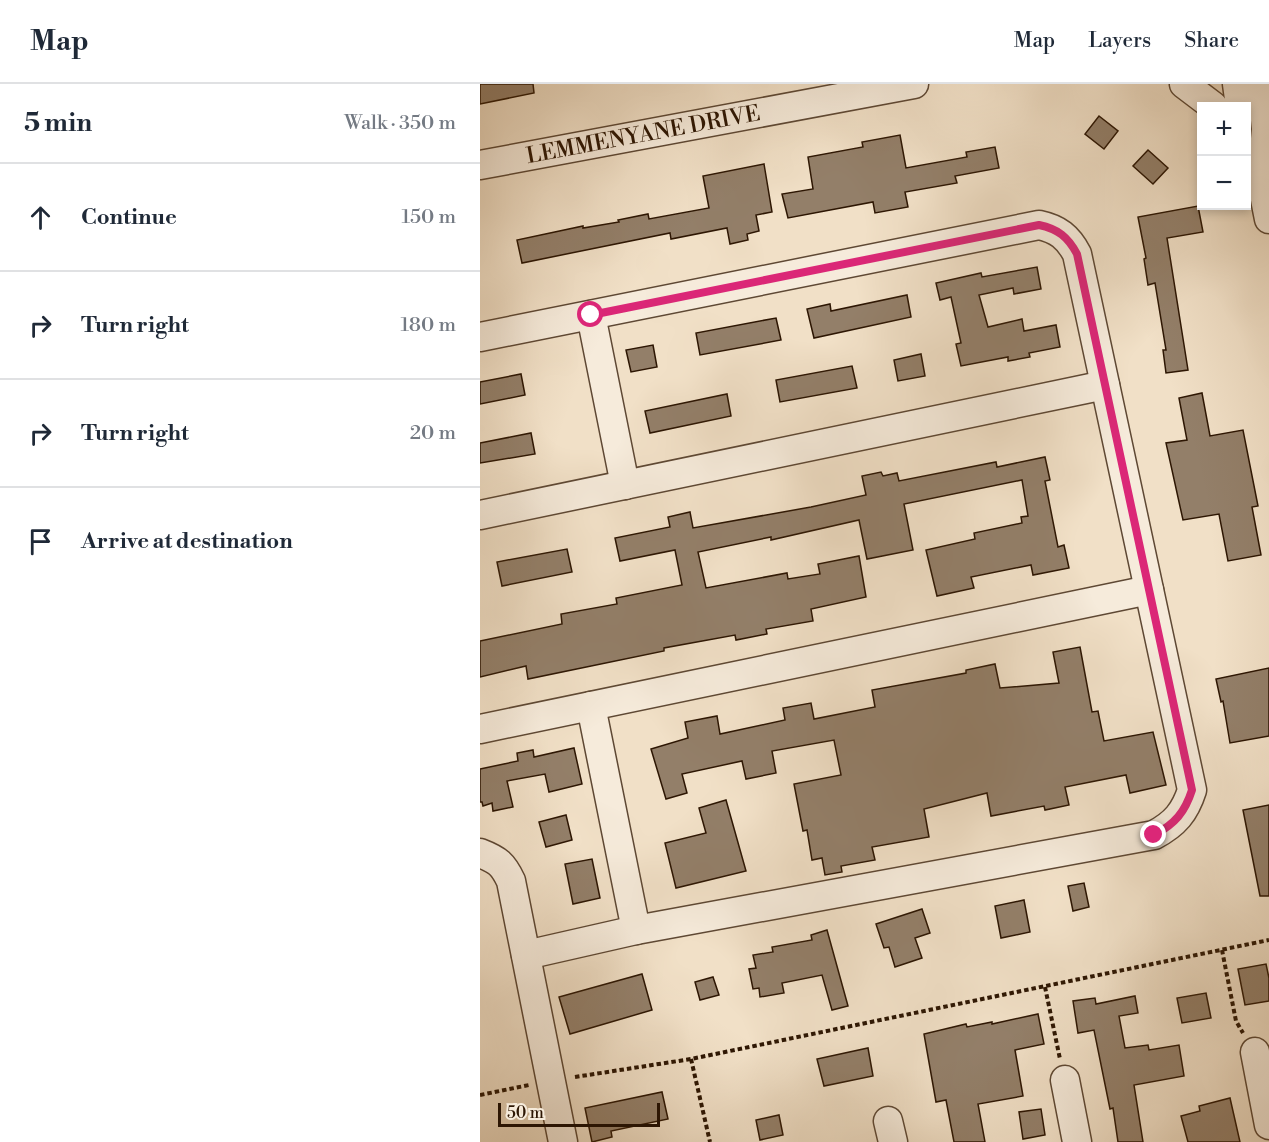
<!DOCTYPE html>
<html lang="en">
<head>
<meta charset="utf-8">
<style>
  body { margin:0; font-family:"Libre Bodoni",serif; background:#f6f6f7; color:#1f2937 }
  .controls { position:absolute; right:18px; top:18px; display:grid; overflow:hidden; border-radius:0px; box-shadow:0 3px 9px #0003 }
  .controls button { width:54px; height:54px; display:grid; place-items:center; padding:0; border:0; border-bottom:2px solid #e0e1e3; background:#fff; color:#1f2937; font:30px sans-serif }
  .scale { position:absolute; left:18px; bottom:15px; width:162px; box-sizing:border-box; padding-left:6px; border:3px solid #2d1603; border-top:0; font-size:16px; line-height:21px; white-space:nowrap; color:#2d1603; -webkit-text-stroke:4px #f6ebdb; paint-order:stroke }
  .stop { position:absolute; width:18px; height:18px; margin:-14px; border:4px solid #db2777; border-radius:50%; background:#fff }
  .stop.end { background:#db2777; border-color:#fff; box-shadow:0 2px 6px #0008 }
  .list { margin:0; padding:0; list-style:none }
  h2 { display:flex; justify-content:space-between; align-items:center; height:78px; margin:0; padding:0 24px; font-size:26px }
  h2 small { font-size:20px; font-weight:400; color:#747a83 }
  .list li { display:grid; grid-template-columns:39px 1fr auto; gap:18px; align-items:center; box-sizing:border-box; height:108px; padding:0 24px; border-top:2px solid #e0e1e3 }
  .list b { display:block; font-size:22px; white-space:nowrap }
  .list em { font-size:20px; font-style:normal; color:#747a83 }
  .icon { flex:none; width:33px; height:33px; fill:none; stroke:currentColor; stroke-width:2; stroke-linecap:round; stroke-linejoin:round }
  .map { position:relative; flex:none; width:789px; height:1058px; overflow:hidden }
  header { display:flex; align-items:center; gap:36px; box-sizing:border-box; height:84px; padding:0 30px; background:#fff; border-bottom:2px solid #e0e1e3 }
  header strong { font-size:28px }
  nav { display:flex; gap:33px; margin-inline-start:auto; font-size:21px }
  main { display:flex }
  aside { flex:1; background:#fff }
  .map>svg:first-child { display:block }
  .building { fill:#937f69; stroke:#2d1603; stroke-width:1.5 }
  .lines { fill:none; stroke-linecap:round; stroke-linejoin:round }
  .minor-casing { stroke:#5e4834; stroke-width:31 }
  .path { stroke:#2d1603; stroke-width:4; stroke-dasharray:4.5 3; stroke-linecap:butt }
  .minor { stroke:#f6ebdb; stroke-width:28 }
  .route { stroke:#db2777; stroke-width:8 }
  .labels { text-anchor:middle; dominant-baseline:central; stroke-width:4.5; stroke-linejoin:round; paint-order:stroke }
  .street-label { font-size:22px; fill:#2d1603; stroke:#f6ebdb }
</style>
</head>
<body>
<header>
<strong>Map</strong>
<nav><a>Map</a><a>Layers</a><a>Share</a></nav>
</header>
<main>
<aside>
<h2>5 min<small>Walk · 350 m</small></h2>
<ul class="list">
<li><svg class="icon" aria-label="ahead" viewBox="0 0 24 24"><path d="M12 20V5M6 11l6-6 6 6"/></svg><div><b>Continue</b></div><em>150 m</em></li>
<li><svg class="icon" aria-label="right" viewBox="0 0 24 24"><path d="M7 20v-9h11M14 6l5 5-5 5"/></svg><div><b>Turn right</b></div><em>180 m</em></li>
<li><svg class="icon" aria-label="right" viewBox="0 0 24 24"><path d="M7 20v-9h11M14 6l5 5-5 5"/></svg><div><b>Turn right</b></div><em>20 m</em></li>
<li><svg class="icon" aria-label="arrive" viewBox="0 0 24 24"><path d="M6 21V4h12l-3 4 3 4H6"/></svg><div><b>Arrive at destination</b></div></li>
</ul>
</aside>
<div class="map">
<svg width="789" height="1058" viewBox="0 0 789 1058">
  <rect width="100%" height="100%" fill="#f1e0c7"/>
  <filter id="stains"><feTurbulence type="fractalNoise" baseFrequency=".00333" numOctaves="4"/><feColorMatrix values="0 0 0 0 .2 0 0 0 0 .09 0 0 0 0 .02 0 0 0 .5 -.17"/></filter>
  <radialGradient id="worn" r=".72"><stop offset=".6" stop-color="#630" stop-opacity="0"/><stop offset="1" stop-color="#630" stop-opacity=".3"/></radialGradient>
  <g class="building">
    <path d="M0,0H53L54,9L0,20Z"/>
    <path d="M619,32L638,47L624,65L605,50Z"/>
    <path d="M420,51L426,84L487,73L486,68L515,63L519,84L475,92L477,99L425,108L428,123L395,129L393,118L308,134L302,110L333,105L328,73L383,63L382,58Z"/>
    <path d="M668,66L688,84L673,100L653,82Z"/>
    <path d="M284,80L292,128L276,131L279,147L267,150L268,156L250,160L247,144L191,155L190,149L42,179L37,156L103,142V144L139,138L138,136L168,130L169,135L229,124L223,92Z"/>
    <path d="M718,122L723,148L687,154L708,286L686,289L683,266H686L675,199L668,201L664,175L666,174L658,133Z"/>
    <path d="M557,183L561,205L534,210L533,204L499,211L508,243L542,235L544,247L576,241L580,263L549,269L550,273L528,277V273L481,282L476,260L481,259L471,213L460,216L456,199L501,189L502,193Z"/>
    <path d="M427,211L431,233L334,254L327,225L350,220L351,227Z"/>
    <path d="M296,234L301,256L220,271L216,249Z"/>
    <path d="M173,261L177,283L151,288L146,266Z"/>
    <path d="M441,270L445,292L418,297L414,276Z"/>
    <path d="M372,282L377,304L300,318L296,296Z"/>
    <path d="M41,290L45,311L0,320V298Z"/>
    <path d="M722,309L730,352L763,346L778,422L772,423L781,471L748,477L739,430L703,436L686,359L707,356L699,314Z"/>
    <path d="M247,310L251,332L170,349L165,327Z"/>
    <path d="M51,349L55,370L0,379V359Z"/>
    <path d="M565,373L570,396L565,397L578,463L584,461L589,484L553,491L551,481L491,493L494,504L457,512L446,466L495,455L494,449L542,439L541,433L548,432L542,396L424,420L433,466L387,475L379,436L291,456V453L218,468L226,504L307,489L308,495L340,490L338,480L379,472L386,513L331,525L333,537L286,545L287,550L256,556L255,551L184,564V567L48,595L46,582L0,593V557L82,540L81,530L137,520L136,514L202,501L195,466L140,477L135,454L190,443L188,433L210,428L213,444L331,423L386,411L382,392L401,388L403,392L417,389L419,397L516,378L517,383Z"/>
    <path d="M87,465L92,488L22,502L17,478Z"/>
    <path d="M600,563L612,628L618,627L624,657L673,648L686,701L650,709L646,691L585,703L589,721L565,726L564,722L511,732L507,709L444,725L449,753L392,763L395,776L361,782L362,788L345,791L342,774L332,776L327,746L323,747L314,700L361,691L354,656L292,667L296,689L266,695L262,677L202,690L207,709L186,715L171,665L208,654L205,638L237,632L240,650L305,636L303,624L331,619L334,635L395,623L392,606L486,589V586L515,580L520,604L579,599L573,568Z"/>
    <path d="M789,584V652L750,659L743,617L741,618L736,595Z"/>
    <path d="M94,664L102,700L69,708L65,690L27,697L33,723L13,727L12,719L3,722L2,718H0V685L38,677L37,669L53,666L54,673Z"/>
    <path d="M246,716L266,787L196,804L185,759L226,749L219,724Z"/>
    <path d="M789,721V812H780L763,726Z"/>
    <path d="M86,731L92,756L66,763L59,738Z"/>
    <path d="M112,775L120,814L93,820L85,780Z"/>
    <path d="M604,799L609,823L593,827L588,802Z"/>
    <path d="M544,816L550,848L521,854L515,822Z"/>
    <path d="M442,825L450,849L435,854L442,874L415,883L409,863L404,864L396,840Z"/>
    <path d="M347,846L368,922L352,926L342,891L302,899L304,909L280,913L279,904L273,905L269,885L276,884L273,871L293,868L292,863L332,856L331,851Z"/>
    <path d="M786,880L789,894V917L765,921L758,885Z"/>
    <path d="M162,890L172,926L90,950L79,913Z"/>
    <path d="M233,893L239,911L220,916L215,898Z"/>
    <path d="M726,909L731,934L702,939L697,914Z"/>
    <path d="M655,912L658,929L639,932L645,964L668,961L669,966L699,961L704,992L654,1001L663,1058H638L633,1024L630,1025L614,946L598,949L593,917L615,914L616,920Z"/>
    <path d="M558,930L564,960L535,966L543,1012L498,1020L505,1058H474L466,1016L456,1018L444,950L486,940L487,943L512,938V940Z"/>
    <path d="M388,964L393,992L344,1002L337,975Z"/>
    <path d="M182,1008L188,1035L131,1047L132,1053L112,1058L105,1024Z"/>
    <path d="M750,1014L760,1058H708L701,1032L720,1027L719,1022Z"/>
    <path d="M561,1025L565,1051L543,1055L539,1028Z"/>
    <path d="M299,1031L303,1051L280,1056L276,1036Z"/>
  </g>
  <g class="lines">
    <defs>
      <g id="minor">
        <path d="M704,0L733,22"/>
        <path d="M757,0L760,22"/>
        <path d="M781,0L786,45L781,95"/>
        <path d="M775,79L781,95L789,135"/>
        <path id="s1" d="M0,81L434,0"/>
        <path d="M111,231L145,401"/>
        <path d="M0,253L559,141C578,145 588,153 597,170L712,706C705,728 695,740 674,751L156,846L46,871"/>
        <path d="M0,431L625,301"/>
        <path d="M111,622L156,846"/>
        <path d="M0,645L669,506"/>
        <path d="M0,769C18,776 23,780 31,797L83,1058"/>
        <path d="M775,968L789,1041"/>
        <path d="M585,996L597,1058"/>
        <path d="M408,1037L413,1058"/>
      </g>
    </defs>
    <use href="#minor" class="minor-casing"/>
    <g class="path">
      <path d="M742,866L756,937L763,949"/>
      <path d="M565,903L580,975"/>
      <path d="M211,975L230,1058"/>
      <path d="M95,993L211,975L789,856"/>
      <path d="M0,1011L49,1001"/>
    </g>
    <use href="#minor" class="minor"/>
  </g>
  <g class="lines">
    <path class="route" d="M111,231L559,141C578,145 588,153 597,170L712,706C705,728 695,740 674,751"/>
  </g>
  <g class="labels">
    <g class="street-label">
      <text stroke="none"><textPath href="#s1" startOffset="166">LEMMENYANE DRIVE</textPath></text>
    </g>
  </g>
  <rect width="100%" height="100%" filter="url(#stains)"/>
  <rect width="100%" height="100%" fill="url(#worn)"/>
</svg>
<div class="controls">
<button>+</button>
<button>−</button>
</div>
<div class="scale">50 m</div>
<div class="stop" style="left:111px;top:231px"></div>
<div class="stop end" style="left:674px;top:751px"></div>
</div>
</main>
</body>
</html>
